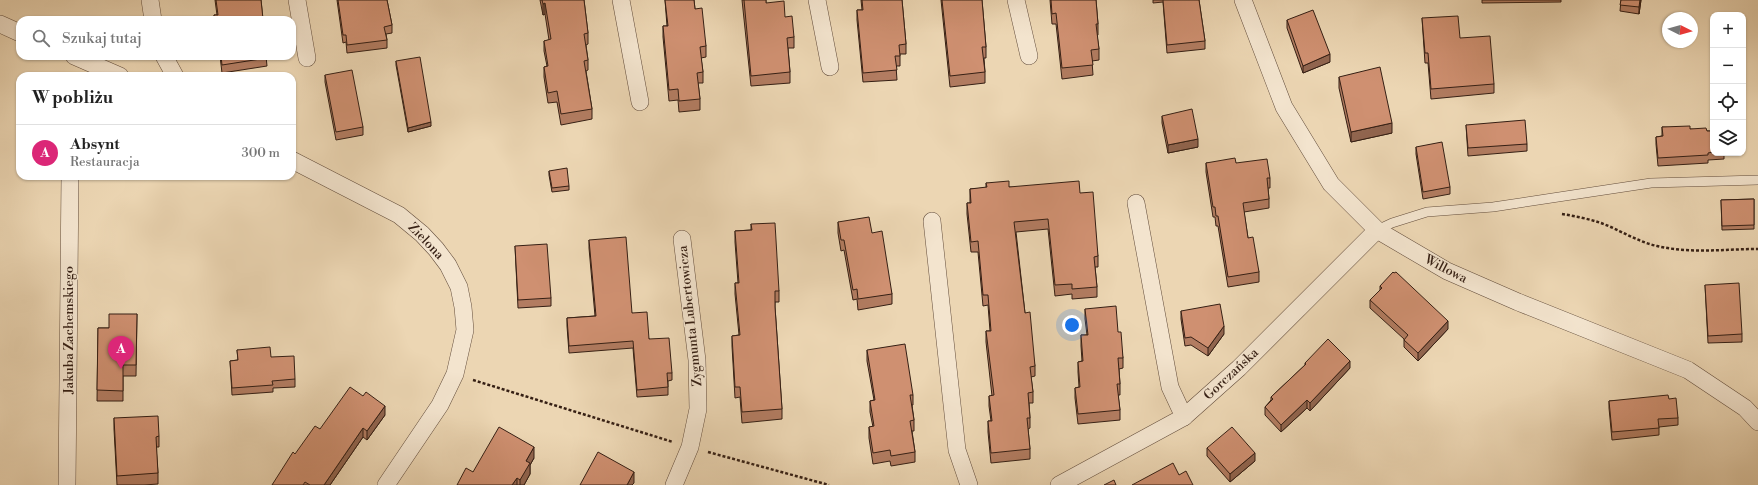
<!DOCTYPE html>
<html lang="pl">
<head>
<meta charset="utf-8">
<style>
  body { margin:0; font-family:"Libre Bodoni",serif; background:#f2f2f2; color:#222 }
  .controls { position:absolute; right:12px; top:12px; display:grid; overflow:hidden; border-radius:8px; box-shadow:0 1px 3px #0004 }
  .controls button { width:36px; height:36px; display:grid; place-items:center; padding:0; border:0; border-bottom:1px solid #e0e0e0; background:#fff; color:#222; font:20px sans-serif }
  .compass { position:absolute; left:1662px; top:12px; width:36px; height:36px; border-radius:50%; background:#fff; box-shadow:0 1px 3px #0004; rotate:95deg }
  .you { position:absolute; left:1072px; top:325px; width:14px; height:14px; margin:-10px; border:3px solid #fff; border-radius:50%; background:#1a73e8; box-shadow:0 0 0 6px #1a73e833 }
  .badge { display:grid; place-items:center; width:26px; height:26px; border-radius:50%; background:#db2777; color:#fff; font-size:13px; font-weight:700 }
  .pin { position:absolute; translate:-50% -33px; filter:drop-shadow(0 1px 2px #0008) }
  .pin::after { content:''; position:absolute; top:21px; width:14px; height:12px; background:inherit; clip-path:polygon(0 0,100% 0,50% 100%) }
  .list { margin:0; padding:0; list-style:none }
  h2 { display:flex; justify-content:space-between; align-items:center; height:52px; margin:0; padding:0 16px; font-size:17px }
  h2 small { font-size:13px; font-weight:400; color:#767676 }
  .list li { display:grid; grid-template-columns:26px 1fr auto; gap:12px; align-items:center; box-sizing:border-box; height:56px; padding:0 16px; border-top:1px solid #e0e0e0 }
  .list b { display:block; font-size:15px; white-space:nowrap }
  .list p { margin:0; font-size:13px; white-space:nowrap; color:#767676 }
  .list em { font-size:13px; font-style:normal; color:#767676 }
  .icon { flex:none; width:22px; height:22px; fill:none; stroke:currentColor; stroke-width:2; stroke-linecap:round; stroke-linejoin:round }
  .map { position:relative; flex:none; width:1758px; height:485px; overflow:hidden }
  .search { position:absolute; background:#fff; box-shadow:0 1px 3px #0004; left:16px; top:16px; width:280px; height:44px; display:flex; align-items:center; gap:10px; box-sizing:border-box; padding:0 14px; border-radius:12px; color:#767676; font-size:15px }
  .panel { position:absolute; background:#fff; box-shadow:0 1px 3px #0004; left:16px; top:72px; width:280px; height:108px; border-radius:12px }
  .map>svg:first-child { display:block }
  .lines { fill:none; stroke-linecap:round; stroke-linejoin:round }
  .lane-casing { stroke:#634d3c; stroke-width:10 }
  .street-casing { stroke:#634d3c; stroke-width:18 }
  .path { stroke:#351f14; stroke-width:2.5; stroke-dasharray:3 2; stroke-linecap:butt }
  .lane { stroke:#f3e4ce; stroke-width:9 }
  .street { stroke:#f3e4ce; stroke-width:17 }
  .wall { fill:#b27c61; stroke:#351f14 }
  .shaded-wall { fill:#91654f; stroke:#351f14 }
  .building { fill:#cf9071; stroke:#351f14 }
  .labels { text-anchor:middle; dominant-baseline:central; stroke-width:3; stroke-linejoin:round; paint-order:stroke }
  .street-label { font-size:13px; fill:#351f14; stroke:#f3e4ce }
</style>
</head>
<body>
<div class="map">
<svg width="1758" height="485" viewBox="0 0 1758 485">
  <rect width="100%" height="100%" fill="#ecd6b3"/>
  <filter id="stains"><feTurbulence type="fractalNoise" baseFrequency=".005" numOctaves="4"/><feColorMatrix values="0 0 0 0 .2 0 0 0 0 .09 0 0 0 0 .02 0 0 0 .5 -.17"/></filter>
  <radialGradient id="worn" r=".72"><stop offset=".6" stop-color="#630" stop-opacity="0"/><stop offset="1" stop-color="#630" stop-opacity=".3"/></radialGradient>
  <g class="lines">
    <defs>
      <path id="lane" d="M1377,230L1392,223L1427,212L1493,207L1651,183L1758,180"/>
      <g id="street">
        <path d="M150,0L153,20"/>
        <path d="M297,0L307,58"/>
        <path d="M621,0L640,102"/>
        <path d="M817,0L830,67"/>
        <path d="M1016,0L1029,56"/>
        <path d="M1243,0L1284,107L1331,184L1377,230L1447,271L1518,302L1688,370L1745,408L1758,422"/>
        <path d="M0,24L20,33"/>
        <path d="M74,56L120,76"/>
        <path d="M164,56L175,76"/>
        <path d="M292,160L399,215L422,234L436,249L448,265L459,287L463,307L465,330L455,374L440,405L386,485"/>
        <path d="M1136,203L1170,387L1184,417"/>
        <path d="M932,221L957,450L969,485"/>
        <path d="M67,485L70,176"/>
        <path d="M674,485L690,447L698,409L697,360L682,239"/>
        <path d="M1059,485L1184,417L1239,368L1377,230"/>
      </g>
    </defs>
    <use href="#lane" class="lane-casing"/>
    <use href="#street" class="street-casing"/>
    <g class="path">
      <path d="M1562,214C1575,216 1589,219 1601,223C1620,230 1638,242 1657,246C1691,254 1724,249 1758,249"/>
      <path d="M473,380L673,442"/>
      <path d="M708,452L829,485"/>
    </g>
    <use href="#lane" class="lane"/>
    <use href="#street" class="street"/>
  </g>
  <g class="wall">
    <path d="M215,0H261L263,20H214V15H217Z"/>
    <path d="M337,0H387L392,25V33L386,34L387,40V48L347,53L346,42L343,43Z"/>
    <path d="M540,0H584L588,33V44L586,45L588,60V70L586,71L592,109V119L561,125L557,102L548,103L544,77V67L547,66L544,51V41L549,40L545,14L543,15Z"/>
    <path d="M665,0H694L695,9L706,46V57L701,58L703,72V83H698L700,99V110L679,112L678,100L669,101L663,37V26H667Z"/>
    <path d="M742,0H766V3L785,17L794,37V48H788L790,72V83L751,86Z"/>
    <path d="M861,0H902L906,44V54H900V66H896L897,80L863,82L857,20V10H862Z"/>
    <path d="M941,0H982L986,47V58H984L985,72V83L950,87Z"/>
    <path d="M1050,0H1096L1098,24V35H1097L1099,49V60L1092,61L1093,75L1062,79L1056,24H1052Z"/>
    <path d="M1153,0H1199L1205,41V49L1167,53L1163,2L1153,3Z"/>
    <path d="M1482,0H1561V2L1482,3Z"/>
    <path d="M1621,0H1641L1639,14L1620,11Z"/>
    <path d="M1422,18L1460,38L1494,84V93L1431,99L1428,63H1425Z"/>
    <path d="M1287,20L1330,62L1303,73L1287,28Z"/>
    <path d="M220,56H266L267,66L222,73Z"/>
    <path d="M396,61L431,126L408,132L396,65Z"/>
    <path d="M325,75L363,127V135L336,140L325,82Z"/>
    <path d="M1339,77L1392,133L1351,142L1339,88Z"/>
    <path d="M1162,116L1198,147L1168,153L1162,123Z"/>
    <path d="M1466,125L1527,144V151L1468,156Z"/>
    <path d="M1662,127L1690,129L1707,131H1713V153H1724V159L1708,160V163L1658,166L1656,144V137L1662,136Z"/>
    <path d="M1416,147L1450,187V194L1423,199L1416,154Z"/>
    <path d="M1206,163H1236L1270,178V188H1268L1269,199V208L1244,212L1248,238L1259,272V282L1228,287L1218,226H1216L1215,217H1213L1206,172Z"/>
    <path d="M549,171L569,186V190L552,192L549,175Z"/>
    <path d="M986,183L1009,187L1080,193L1098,256V267H1095L1097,287V297L1072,299V294L1055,296L1048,229L1016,232L1025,313L1035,366V376L1031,377L1033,392V403H1029L1030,418V428L1028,429L1030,449V459L991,463L988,432V421H991L989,406V396H992L986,342V331H990L988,305L983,306L978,252H971L967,214V203H970V189L986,188Z"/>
    <path d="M1754,199V229L1722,230L1721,200Z"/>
    <path d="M838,222L872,233L892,294V304L858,310L857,299L853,300L844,250L841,251L838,233Z"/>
    <path d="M751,224L779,291V302H775V307L782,409V419L742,423L740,397L735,398L732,346V336L739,335L735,294V283H738L735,242V231L751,230Z"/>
    <path d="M589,240L632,313L672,373V380L668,381V395L637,397L633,348L569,353L567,326V318L595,316L589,248Z"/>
    <path d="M515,246L551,298V306L518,308Z"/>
    <path d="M1705,285L1742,334V342L1708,343Z"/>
    <path d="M1380,286L1448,329L1418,361L1404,347V339L1370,308V300L1380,290Z"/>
    <path d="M1085,309L1118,332L1123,358V368L1119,369L1120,384V395H1118L1120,410V420L1078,424L1075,398V388L1079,387L1078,372V362L1082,361L1081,346V335H1087L1085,319Z"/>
    <path d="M1181,311L1224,334L1208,356L1191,345L1185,346L1181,319Z"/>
    <path d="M137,314L136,376H123V401H97L98,328H109Z"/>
    <path d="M237,350L271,357L295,379V387L273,388V392L232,395L230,361L238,360Z"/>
    <path d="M867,350L913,395V405H912L914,420V431H912L915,452V462L891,466L890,461L873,464L869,438V427H873L870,412V401L874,400L867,361Z"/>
    <path d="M1305,363L1350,368L1310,411L1307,408L1281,432L1265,415V407L1271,400V397L1305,365Z"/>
    <path d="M1669,399L1678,418V425L1659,427V435L1612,440L1609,408V401Z"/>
    <path d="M385,415L367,440L363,437L330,485H272L320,429Z"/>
    <path d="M114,418L159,436V447H156L158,473V484L144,485H117L114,429Z"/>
    <path d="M1207,448L1255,461L1230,482L1207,456Z"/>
    <path d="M534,458L530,465V474L524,485H457L473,472Z"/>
  </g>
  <g class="shaded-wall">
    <path d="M1640,0H1641L1639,14V7Z"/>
    <path d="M545,3V14L543,15V4Z"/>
    <path d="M1330,54V62L1303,73V66Z"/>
    <path d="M431,122V126L408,132V128Z"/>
    <path d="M1392,123V133L1351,142V132Z"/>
    <path d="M1198,139V147L1168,153V145Z"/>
    <path d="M1448,321V329L1418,361V353Z"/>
    <path d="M1224,326V334L1208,356V348Z"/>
    <path d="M1350,361V368L1310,411V403Z"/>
    <path d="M1307,400V408L1281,432V425Z"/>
    <path d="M385,406V415L367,440V431Z"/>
    <path d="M363,428V437L330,485H324Z"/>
    <path d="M534,447V458L530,465V474L524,485H520V480L526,461Z"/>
    <path d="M1255,453V461L1230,482V474Z"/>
    <path d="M634,472V483L632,485H627Z"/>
    <path d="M517,478V485H512Z"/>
  </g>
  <g class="building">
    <path d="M216,0H261L263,19H261V20H215L214,15H218Z"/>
    <path d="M338,0H387L392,25L384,27L387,40L347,45L346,35H343Z"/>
    <path d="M542,0H584L588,33L584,34L588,60L584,61L592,109L561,114L557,91L548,93L544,67L548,66L544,41L551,39L545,3L543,4Z"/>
    <path d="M665,0H694L695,9L702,8L706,46L700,47L703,72L697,73L700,99L679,101L678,89L669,90L663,26H668Z"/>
    <path d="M744,0H766V3L784,1L785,17L792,16L794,37L787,38L790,72L751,76Z"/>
    <path d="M862,0H902L906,44L899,45L900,56H895L897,70L863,73L857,10H863Z"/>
    <path d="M942,0H982L986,47H982L985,72L950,76Z"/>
    <path d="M1051,0H1096L1098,24H1096L1099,49L1091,50L1093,65L1062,68L1056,13L1052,14Z"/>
    <path d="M1163,0H1199L1205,41L1167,45Z"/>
    <path d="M1621,0H1640L1639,7L1620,5Z"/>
    <path d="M1313,10L1330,54L1303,66L1287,20Z"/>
    <path d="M1458,16L1460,38L1490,36L1494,84L1431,89L1428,53H1425L1422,18Z"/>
    <path d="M221,56H266L267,58L222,65Z"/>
    <path d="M420,57L431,122L408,128L396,61Z"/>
    <path d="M1380,67L1392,123L1351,132L1339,77Z"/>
    <path d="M352,70L363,127L336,132L325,75Z"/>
    <path d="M1192,109L1198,139L1168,145L1162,116Z"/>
    <path d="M1525,120L1527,144L1468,148L1466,125Z"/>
    <path d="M1690,126V129L1706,128L1707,131H1713V152L1708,153V155L1658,158L1656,137L1663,136L1662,127Z"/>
    <path d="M1442,142L1450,187L1423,192L1416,147Z"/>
    <path d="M1235,158L1236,163L1267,159L1270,178H1267L1269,199L1243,203L1248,238L1253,237L1259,272L1228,277L1218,216H1216L1215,207H1213L1206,163Z"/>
    <path d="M567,168L569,186L552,188L549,171Z"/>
    <path d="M1009,181V187L1079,181L1080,193L1093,192L1098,256L1094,257L1097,287L1072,289V284L1055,285L1048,219L1014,222L1025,313L1030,312L1035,366L1030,367L1033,392L1028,393L1030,418H1027L1030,449L991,453L988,421H992L989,396L994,395L986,331H991L988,295H983L978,241L971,242L967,203H971L970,189L987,187L986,183Z"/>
    <path d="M1754,199V225L1722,226L1721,200Z"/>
    <path d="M869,217L872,233L882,231L892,294L858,299L857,289L853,290L844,240H841L838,222Z"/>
    <path d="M775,223L779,291H775V307L782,409L742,412L740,387H735L732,336L740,335L735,283H739L735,231L752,230L751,224Z"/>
    <path d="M626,237L632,313L647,312L649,339L669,338L672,373H667L668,387L637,390L633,341L569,346L567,318L596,316L589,240Z"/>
    <path d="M547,244L551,298L518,300L515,246Z"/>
    <path d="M1393,272L1394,273L1396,272L1448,321L1418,353L1404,340L1408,335L1370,300L1382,288L1380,286Z"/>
    <path d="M1739,283L1742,334L1708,336L1705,285Z"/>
    <path d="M1220,304L1224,326L1208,348L1191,337L1185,338L1181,311Z"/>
    <path d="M1116,306L1118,332H1121L1123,358H1118L1120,384H1117L1120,410L1078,414L1075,388L1080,387L1078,362L1083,361L1081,335H1088L1085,309Z"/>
    <path d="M109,314H137L136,365H123V391L97,390L98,328H109Z"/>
    <path d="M1328,339L1350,361L1310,403L1307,400L1281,425L1265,407L1273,399L1271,397L1306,364L1305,363Z"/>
    <path d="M905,344L913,395H910L914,420L910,421L915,452L891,456L890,450L873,453L869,427L874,426L870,401L875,400L867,350Z"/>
    <path d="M270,347L271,357L294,356L295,379L272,381L273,385L232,388L230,361L238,360L237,350Z"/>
    <path d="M350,387L363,396L366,392L385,406L367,431L363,428L324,485H310L305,482L303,485H272L293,452L295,454L315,426L320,429Z"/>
    <path d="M1668,395L1669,399L1676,398L1678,418L1658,419L1659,428L1612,432L1609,401Z"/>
    <path d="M158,416L159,436L156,437L158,473L117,476L114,418Z"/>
    <path d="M499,427L534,447L526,461L530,463L520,480L517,478L512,485H457L466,468L473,472Z"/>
    <path d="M1232,427L1255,453L1230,474L1207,448Z"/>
    <path d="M598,452L634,472L627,485H580Z"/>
    <path d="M1173,463L1179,475L1186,471L1193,485H1132Z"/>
    <path d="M1114,480L1116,485H1104Z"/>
  </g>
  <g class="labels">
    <g class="street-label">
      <text transform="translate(426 241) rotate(46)">Zielona</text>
      <text transform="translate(1446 269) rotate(27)">Willowa</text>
      <text transform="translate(690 316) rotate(-96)">Zygmunta Lubertowicza</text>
      <text transform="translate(69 330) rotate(-90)">Jakuba Zachemskiego</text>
      <text transform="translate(1231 374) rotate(-43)">Gorczańska</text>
    </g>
  </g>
  <rect width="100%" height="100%" filter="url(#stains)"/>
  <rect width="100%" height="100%" fill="url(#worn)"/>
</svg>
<div class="controls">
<button>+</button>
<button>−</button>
<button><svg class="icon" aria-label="locate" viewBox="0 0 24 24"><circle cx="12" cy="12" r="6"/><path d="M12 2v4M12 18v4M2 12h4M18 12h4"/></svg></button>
<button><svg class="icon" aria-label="layers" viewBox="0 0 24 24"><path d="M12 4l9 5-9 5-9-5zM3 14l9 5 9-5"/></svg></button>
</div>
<svg class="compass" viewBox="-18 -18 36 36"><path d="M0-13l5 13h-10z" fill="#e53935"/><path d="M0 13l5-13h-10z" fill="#767676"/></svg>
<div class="you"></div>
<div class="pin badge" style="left:121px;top:369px">A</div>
<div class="search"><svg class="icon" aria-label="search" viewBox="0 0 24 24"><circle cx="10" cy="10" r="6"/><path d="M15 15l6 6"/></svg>Szukaj tutaj</div>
<section class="panel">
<h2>W pobliżu<small></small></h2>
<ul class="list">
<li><span class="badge">A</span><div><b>Absynt</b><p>Restauracja</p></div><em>300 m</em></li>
</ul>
</section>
</div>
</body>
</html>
